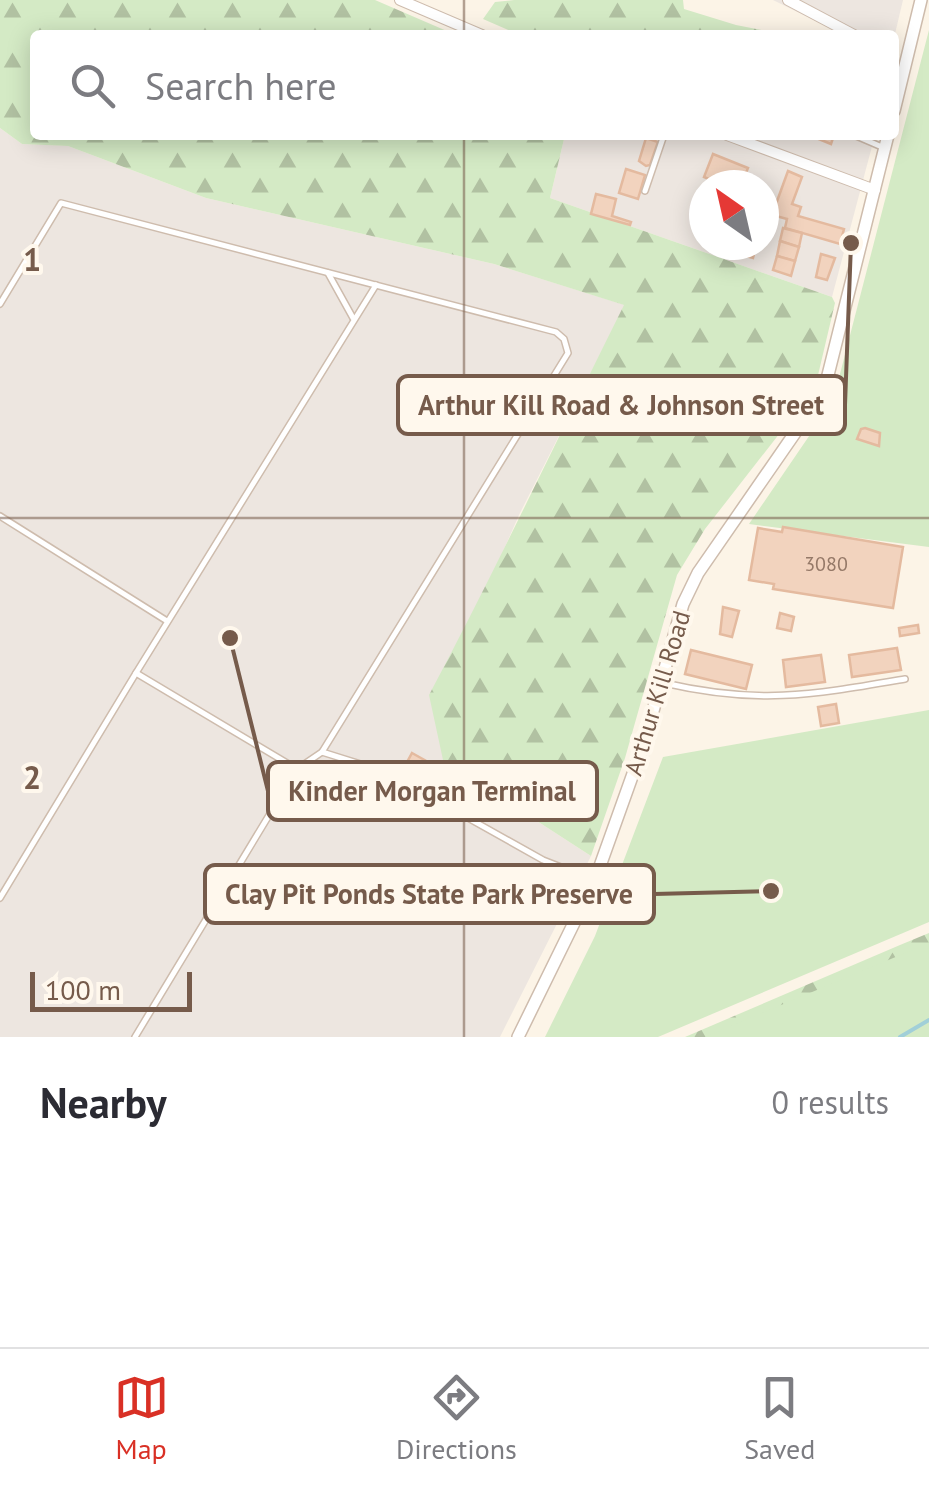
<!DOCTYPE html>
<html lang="en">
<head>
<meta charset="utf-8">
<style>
  body { margin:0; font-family:"PT Sans",sans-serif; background:#f2f2f3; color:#2b2b33 }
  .compass { position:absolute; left:689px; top:170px; width:90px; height:90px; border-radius:50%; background:#fff; box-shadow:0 5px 25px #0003; rotate:326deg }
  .scale { position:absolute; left:30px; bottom:25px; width:162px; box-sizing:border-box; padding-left:10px; border:5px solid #765b4b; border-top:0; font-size:28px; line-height:35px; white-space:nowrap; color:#765b4b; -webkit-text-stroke:8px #fff8ed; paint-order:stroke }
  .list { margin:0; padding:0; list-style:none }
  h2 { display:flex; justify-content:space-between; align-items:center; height:130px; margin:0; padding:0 40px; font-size:42px }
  h2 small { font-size:32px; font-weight:400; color:#7c7c81 }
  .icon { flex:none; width:55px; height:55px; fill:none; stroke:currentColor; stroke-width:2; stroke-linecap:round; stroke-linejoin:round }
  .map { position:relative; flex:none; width:929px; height:1037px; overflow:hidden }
  .search { position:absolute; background:#fff; box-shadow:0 5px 25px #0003; left:30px; right:30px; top:30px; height:110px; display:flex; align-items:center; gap:25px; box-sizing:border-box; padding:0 35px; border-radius:10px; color:#7c7c81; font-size:38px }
  .sheet { height:310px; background:#fff }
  nav { display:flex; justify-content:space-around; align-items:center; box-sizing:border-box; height:140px; border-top:2px solid #e1e1e2; background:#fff; font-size:28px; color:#7c7c81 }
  nav a { display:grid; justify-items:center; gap:5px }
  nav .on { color:#d93025 }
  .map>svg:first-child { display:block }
  .industrial { fill:#ede6e0; fill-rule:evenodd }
  .forest { fill:url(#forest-firs) }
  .park { fill:#d4eac5 }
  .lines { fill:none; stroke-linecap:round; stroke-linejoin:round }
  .stream { stroke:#a1cfd8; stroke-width:4 }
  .building { fill:#f2d3be; stroke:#e4ba9f; stroke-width:2.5 }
  .service-casing { stroke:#cebcad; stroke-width:8 }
  .minor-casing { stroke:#cebcad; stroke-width:12 }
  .tertiary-casing { stroke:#cebcad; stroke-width:14 }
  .service { stroke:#fff; stroke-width:5 }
  .minor { stroke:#fff; stroke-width:10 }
  .tertiary { stroke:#fff; stroke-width:11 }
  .grid { fill:none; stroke:#765b4b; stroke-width:2.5; stroke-opacity:0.55 }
  .labels { text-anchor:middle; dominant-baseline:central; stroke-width:8; stroke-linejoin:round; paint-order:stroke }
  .number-label { font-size:20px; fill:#957968 }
  .street-label { font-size:25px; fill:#765b4b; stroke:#fff8ed }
  .grid-label { font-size:32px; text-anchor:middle; font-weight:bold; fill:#765b4b; stroke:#fff8ed; stroke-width:8; stroke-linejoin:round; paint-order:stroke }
  .leader { fill:none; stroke:#765b4b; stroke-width:4 }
  .callout-dot { fill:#765b4b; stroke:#fff8ed; stroke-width:4 }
  .callout { fill:#fff8ed; stroke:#765b4b; stroke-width:4 }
  .callout-label { font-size:28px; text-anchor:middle; font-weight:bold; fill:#765b4b }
</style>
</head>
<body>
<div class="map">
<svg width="929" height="1037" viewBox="0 0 929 1037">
  <defs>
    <pattern id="forest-firs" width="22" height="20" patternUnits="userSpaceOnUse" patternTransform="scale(2.5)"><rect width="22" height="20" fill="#d4eac5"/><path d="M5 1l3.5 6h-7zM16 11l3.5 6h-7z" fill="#b1c1a2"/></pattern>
  </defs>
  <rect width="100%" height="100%" fill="#fcf4e7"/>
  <g class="industrial">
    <path d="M773,0H903L894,38V35H844Z"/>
    <path d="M0,128L22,144L68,146L206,198L494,264L625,305L519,515L490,581L443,760L591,856L500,1037H0Z"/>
    <path d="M565,135H875L832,297L550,198ZM704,185H764V245H704Z"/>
  </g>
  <g class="forest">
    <path d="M0,0H375L456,35H35V135H565L550,198L832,297L835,303L815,388L705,529L677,575L625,758L591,856L443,760L429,695C497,567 559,435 624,305L494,264L206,198L68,146L22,144L0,128Z"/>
    <path d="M514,0H683L684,9L736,25L787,35H520L483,19L495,2Z"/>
    <path d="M929,933V1037H685L900,945Z"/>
  </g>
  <g class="park">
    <path d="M929,30V547L749,524L833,401Z"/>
    <path d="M929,710V922L658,1037H545L595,936L663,757Z"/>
    <path d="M929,943V1037H705Z"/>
  </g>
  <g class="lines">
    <path class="stream" d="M900,1037L929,1020"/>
  </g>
  <g class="building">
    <path d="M809,135H834L831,144Z"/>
    <path d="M646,138L658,142L650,165L646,166L639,161Z"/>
    <path d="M713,154L748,168L741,185H723L704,177Z"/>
    <path d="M626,169L645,175L638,199L619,193Z"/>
    <path d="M788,171L802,177L792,204L801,207L798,216L844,229L840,244L785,228L787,219L772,215Z"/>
    <path d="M596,194L616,199L612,216L631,222L630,225L591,214Z"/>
    <path d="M783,228L802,233L799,247L780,241Z"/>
    <path d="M780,241L799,247L795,261L777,256Z"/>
    <path d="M733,245H756L753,258L731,252Z"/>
    <path d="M821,254L835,258L827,280L816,277Z"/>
    <path d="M777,256L795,261L791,276L773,270Z"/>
    <path d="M865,428L880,433L879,446L857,439L861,429Z"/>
    <path d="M783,527L903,547L893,608L773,589L774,584L749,580L758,528L782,532Z"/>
    <path d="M723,607L739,611L732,637L720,634Z"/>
    <path d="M780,613L794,617L791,631L777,628Z"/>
    <path d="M918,625L919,633L900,636L899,628Z"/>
    <path d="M897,648L901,670L852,677L849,655Z"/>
    <path d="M691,650L752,665L746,689L685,674Z"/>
    <path d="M821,655L825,682L786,687L783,660Z"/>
    <path d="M836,704L839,723L821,726L818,707Z"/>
    <path d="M412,753L428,762L422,773L406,764Z"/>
  </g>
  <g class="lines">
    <defs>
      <g id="service">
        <path d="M854,135L882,147"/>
        <path d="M645,191L664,135"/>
        <path d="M328,273L353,318"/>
        <path d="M0,304L61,203L556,332L564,339L568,353L322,752L297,769L135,1037"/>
        <path d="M0,516L167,621"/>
        <path d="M136,673L376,285"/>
        <path d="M664,683C759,705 812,695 905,679"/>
        <path d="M322,752L386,772L543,860L594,880"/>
        <path d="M0,898L136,673L297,769"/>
      </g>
      <g id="minor">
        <path d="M400,0L482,35"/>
        <path d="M788,0L854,35"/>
        <path d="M727,135L875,190"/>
      </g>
      <g id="tertiary">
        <path d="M894,111L921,0"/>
        <path d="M518,1037L595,880L644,743L683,604L698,573L824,391L888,135"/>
      </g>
    </defs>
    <use href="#service" class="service-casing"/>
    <use href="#minor" class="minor-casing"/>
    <use href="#tertiary" class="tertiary-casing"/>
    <use href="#service" class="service"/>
    <use href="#minor" class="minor"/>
    <use href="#tertiary" class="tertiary"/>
  </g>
  <path class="grid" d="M464,0V35M464,135V1037M0,518H929"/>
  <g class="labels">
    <g class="number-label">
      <text x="826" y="564">3080</text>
    </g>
    <g class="street-label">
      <text transform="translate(657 693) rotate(-73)">Arthur Kill Road</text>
    </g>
  </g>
  <g class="grid-label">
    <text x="32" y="271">1</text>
    <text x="32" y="789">2</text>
  </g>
  <path class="leader" d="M851 243L845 405M230 638L268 791M771 891L654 894"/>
  <g class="callout-dot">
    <circle cx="851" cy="243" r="10"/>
    <circle cx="230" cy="638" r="10"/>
    <circle cx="771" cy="891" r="10"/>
  </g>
  <g class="callout">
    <rect x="398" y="376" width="447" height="58" rx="10"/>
    <rect x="268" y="762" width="329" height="58" rx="10"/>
    <rect x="205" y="865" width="449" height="58" rx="10"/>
  </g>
  <g class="callout-label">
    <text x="621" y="415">Arthur Kill Road &amp; Johnson Street</text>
    <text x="432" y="801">Kinder Morgan Terminal</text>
    <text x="429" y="904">Clay Pit Ponds State Park Preserve</text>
  </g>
</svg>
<svg class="compass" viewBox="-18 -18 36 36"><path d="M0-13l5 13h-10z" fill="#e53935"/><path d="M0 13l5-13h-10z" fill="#7c7c81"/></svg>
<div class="scale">100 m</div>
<div class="search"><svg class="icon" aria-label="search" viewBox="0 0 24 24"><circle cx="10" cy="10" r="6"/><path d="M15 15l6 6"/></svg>Search here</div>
</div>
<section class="sheet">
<h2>Nearby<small>0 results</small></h2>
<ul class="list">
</ul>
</section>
<nav>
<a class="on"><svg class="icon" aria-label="map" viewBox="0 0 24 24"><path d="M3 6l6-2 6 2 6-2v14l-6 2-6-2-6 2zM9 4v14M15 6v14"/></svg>Map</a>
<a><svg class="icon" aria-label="directions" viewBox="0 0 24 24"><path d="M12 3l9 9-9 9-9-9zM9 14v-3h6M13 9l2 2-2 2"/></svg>Directions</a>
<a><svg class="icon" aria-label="saved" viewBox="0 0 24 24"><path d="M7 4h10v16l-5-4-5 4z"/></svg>Saved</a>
</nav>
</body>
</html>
